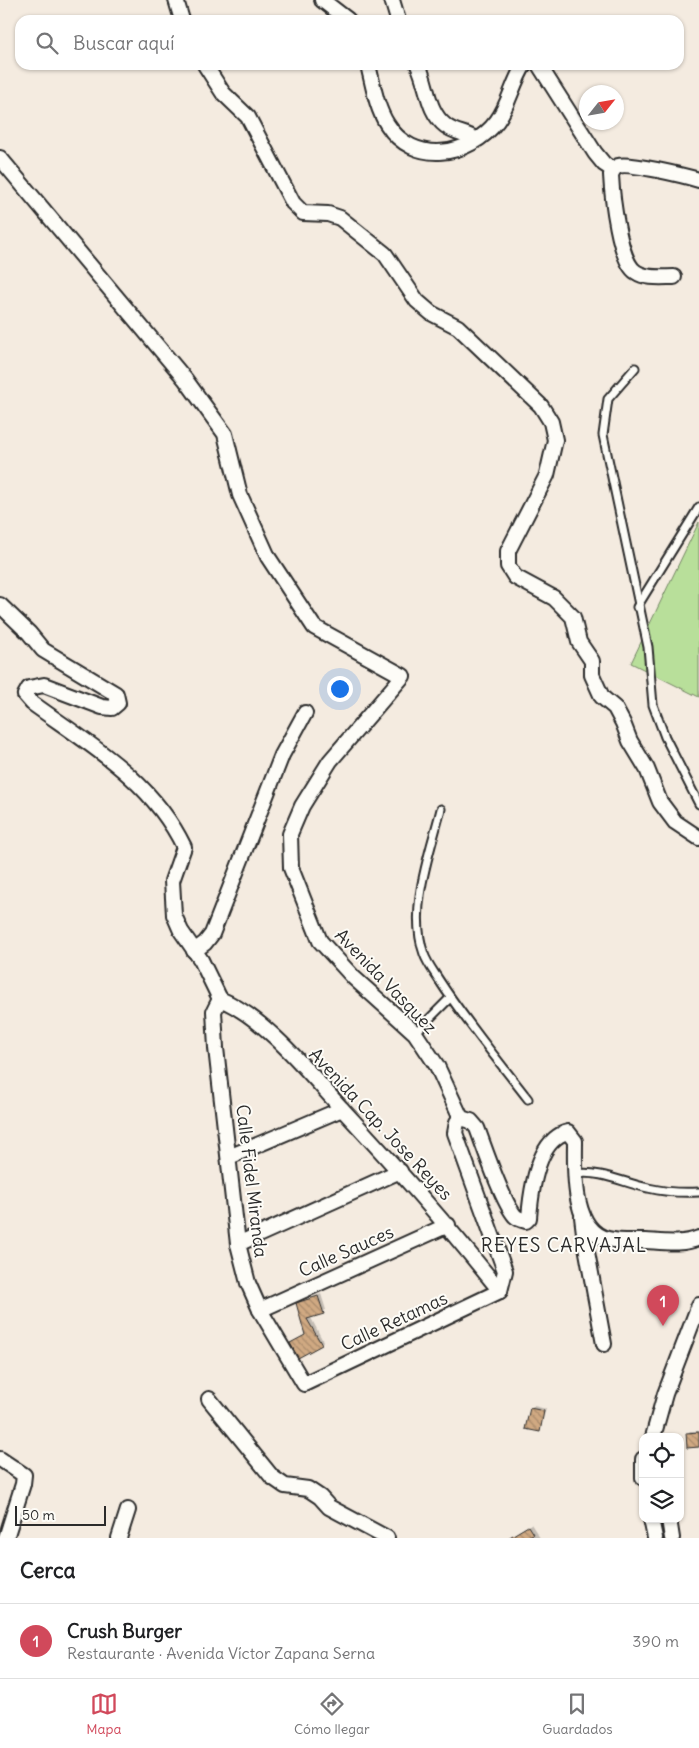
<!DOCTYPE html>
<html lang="es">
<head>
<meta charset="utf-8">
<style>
  body { margin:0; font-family:Delius,sans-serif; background:#f2f2f2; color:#202124 }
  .controls { position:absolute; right:15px; bottom:15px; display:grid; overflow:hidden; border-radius:10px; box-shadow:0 1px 4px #0004 }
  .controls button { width:45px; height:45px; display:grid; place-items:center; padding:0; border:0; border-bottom:1px solid #e0e0e0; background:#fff; color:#202124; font:25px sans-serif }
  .compass { position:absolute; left:579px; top:85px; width:45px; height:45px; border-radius:50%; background:#fff; box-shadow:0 1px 4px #0004; rotate:59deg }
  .scale { position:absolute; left:15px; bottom:12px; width:91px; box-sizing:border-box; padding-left:5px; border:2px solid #2b2b2b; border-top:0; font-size:14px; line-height:18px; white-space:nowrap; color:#2b2b2b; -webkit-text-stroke:4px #fdfcf7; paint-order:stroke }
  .you { position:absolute; left:339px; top:688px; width:18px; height:18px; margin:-12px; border:4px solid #fff; border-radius:50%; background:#1a73e8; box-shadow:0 0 0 8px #1a73e833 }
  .badge { display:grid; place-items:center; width:32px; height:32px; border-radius:50%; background:#d1495b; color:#fff; font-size:16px; font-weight:700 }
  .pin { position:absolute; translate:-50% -41px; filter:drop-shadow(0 1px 2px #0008) }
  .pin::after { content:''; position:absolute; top:26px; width:18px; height:15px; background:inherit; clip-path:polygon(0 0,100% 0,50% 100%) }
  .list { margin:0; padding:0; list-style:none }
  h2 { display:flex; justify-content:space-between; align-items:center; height:65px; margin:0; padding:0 20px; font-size:21px }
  h2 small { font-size:16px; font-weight:400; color:#757577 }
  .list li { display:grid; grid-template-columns:32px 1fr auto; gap:15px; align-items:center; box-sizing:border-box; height:75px; padding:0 20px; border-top:1px solid #e0e0e0 }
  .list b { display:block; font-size:19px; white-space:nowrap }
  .list p { margin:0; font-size:16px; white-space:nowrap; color:#757577 }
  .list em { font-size:16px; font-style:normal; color:#757577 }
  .icon { flex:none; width:28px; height:28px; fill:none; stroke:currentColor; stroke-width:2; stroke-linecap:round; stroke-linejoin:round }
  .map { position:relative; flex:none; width:699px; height:1538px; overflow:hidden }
  .search { position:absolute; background:#fff; box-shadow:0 1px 4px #0004; left:15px; right:15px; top:15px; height:55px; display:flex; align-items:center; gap:12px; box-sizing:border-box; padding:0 18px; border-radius:15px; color:#757577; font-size:19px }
  .sheet { height:140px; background:#fff }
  nav { display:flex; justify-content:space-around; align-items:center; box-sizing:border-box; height:70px; border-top:1px solid #e0e0e0; background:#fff; font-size:14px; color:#757577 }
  nav a { display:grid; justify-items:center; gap:2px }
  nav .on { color:#d1495b }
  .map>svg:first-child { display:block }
  .green { fill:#b8df9a; stroke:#728562 }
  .shadow { fill:#0003 }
  .building { fill:url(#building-back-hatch); stroke:#2b2b2b }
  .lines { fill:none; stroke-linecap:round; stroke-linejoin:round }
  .lane-casing { stroke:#2b2b2b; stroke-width:11 }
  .street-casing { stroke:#2b2b2b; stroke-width:18 }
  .lane { stroke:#fdfcf7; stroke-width:7 }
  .street { stroke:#fdfcf7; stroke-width:14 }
  .labels { text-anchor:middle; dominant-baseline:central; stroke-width:4; stroke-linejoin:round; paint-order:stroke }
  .street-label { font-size:18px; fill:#2b2b2b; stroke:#fdfcf7 }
  .neighbourhood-label { font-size:19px; letter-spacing:1px; fill:#2b2b2b; stroke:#fdfcf7 }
</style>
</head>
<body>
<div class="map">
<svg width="699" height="1538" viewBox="0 0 699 1538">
  <defs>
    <pattern id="building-back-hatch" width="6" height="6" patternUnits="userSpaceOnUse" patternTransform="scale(1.25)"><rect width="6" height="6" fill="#d0a982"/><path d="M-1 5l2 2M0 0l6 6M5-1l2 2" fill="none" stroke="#a98a6b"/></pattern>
  </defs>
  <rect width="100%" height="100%" fill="#f4ebe0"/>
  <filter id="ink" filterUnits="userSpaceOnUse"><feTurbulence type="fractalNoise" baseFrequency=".02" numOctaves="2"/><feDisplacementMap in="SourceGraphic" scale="10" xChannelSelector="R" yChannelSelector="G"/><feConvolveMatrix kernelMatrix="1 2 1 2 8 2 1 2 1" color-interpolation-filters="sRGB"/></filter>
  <g filter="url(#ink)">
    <path class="green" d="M699,522V697L631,663Z"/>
    <g class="shadow">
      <path d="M321,1294L326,1310L310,1316L323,1341L321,1344L291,1343L306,1335L297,1304Z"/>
      <path d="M534,1406L546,1409L539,1430L531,1409Z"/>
      <path d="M690,1431H699V1446L687,1434Z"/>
      <path d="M531,1524L540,1538H509L511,1536Z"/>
    </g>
    <g class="building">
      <path d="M318,1296L324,1314L307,1319L322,1345L298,1358L290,1343L305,1335L296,1303Z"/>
      <path d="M530,1408L544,1411L540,1432L525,1429Z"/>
      <path d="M699,1432V1447L687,1448L686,1433Z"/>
      <path d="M528,1526L533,1534L526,1538H508Z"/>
    </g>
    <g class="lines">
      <defs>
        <g id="lane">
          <path d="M635,368L608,399L603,435L648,647L653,705L665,737L699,804"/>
          <path d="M637,607L699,507"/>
          <path d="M441,809C430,853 408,909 424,954C427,963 434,972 439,980C466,1022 498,1060 528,1099"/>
          <path d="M415,1033L450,998"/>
          <path d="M576,1174C600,1170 624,1183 648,1188C665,1192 682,1193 699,1192"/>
        </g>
        <g id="street">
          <path d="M176,0L182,20"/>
          <path d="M322,0L348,20"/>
          <path d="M392,0L398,20"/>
          <path d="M205,65L223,93L248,117L293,203L303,213L328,214L340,218L385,254L417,301L431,313L458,327L541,406L551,422L555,440L547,475L508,551V566L515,577L554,598L573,617L579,642L592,661V675L602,697L615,708L623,723L630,741L647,769L660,802L675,822L699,838"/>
          <path d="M368,65C373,84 376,107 387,124C413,166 470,157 497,121C509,105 513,82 524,65"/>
          <path d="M418,65C428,85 427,112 446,126C455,133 467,133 475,139"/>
          <path d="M539,65L595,153L604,164L613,170"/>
          <path d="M0,158L185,379L225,434L240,495L268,557L314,627L403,676L330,761L302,806L290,834L291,868L320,941L354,978L415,1033L437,1066L461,1118"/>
          <path d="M674,277C662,277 646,279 636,272C619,262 612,195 611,175C612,171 614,168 618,166C629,162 685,176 699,180"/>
          <path d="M0,605L29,633L43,650L116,694L118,703L112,708L102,707L44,685L29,688L25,695L32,703C90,745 152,780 184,847L172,881L174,915L181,931L201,960L220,999"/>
          <path d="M194,951L205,943L212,934L282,755L305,713"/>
          <path d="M220,999L214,1011L216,1048L238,1244L248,1283L260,1310L304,1384L500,1291"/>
          <path d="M220,999C266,1018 309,1073 343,1110C398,1169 450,1228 500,1291"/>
          <path d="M229,1157L342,1109"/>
          <path d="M582,1217L585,1241L604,1344"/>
          <path d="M238,1244L400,1171"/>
          <path d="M500,1291L505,1271L455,1133L457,1122L461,1118L471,1121L477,1128C485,1149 502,1201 515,1216C518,1219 522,1220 526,1221L529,1218C531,1192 537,1139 568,1132L575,1141C575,1169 571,1230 608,1239C620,1242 633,1241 646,1241C663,1242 683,1245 699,1238"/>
          <path d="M260,1310L448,1225"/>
          <path d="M209,1399L272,1477L285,1486L308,1489L320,1497L329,1507L387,1538"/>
          <path d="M653,1437L665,1394L699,1305"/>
          <path d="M0,1459L24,1475L23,1484L6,1538"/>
          <path d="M643,1459V1478"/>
          <path d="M651,1519L655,1538"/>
          <path d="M669,1519L672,1538"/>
          <path d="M119,1538L128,1510"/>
        </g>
      </defs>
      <use href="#lane" class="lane-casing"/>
      <use href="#street" class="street-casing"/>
      <use href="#lane" class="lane"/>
      <use href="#street" class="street"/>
    </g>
  </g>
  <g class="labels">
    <g class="street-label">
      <text transform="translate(386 981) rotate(46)">Avenida Vasquez</text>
      <text transform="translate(381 1124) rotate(47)">Avenida Cap. Jose Reyes</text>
      <text transform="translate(252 1181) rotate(83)">Calle Fidel Miranda</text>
      <text transform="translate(346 1251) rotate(-24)">Calle Sauces</text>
      <text transform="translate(394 1321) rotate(-25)">Calle Retamas</text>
    </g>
    <g class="neighbourhood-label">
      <text x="564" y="1245">REYES CARVAJAL</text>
    </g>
  </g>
</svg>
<div class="controls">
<button><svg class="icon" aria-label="locate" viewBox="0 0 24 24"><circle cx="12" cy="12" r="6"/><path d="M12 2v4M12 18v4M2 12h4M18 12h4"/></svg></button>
<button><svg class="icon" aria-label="layers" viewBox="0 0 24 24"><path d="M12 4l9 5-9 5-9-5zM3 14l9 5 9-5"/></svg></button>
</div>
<svg class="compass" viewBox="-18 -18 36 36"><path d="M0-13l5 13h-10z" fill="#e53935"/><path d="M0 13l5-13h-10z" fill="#757577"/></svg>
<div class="scale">50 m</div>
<div class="you"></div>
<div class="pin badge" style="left:663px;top:1326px">1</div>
<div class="search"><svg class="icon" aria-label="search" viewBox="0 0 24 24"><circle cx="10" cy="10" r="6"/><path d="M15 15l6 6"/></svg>Buscar aquí</div>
</div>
<section class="sheet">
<h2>Cerca<small></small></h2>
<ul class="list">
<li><span class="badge">1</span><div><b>Crush Burger</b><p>Restaurante · Avenida Víctor Zapana Serna</p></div><em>390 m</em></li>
</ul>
</section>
<nav>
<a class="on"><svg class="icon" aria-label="map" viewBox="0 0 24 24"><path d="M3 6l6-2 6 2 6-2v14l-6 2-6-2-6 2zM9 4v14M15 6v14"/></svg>Mapa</a>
<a><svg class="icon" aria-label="directions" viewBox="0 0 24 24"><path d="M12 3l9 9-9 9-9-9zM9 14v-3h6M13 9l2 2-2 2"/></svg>Cómo llegar</a>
<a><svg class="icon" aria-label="saved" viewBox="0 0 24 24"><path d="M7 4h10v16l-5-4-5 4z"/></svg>Guardados</a>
</nav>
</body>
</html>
